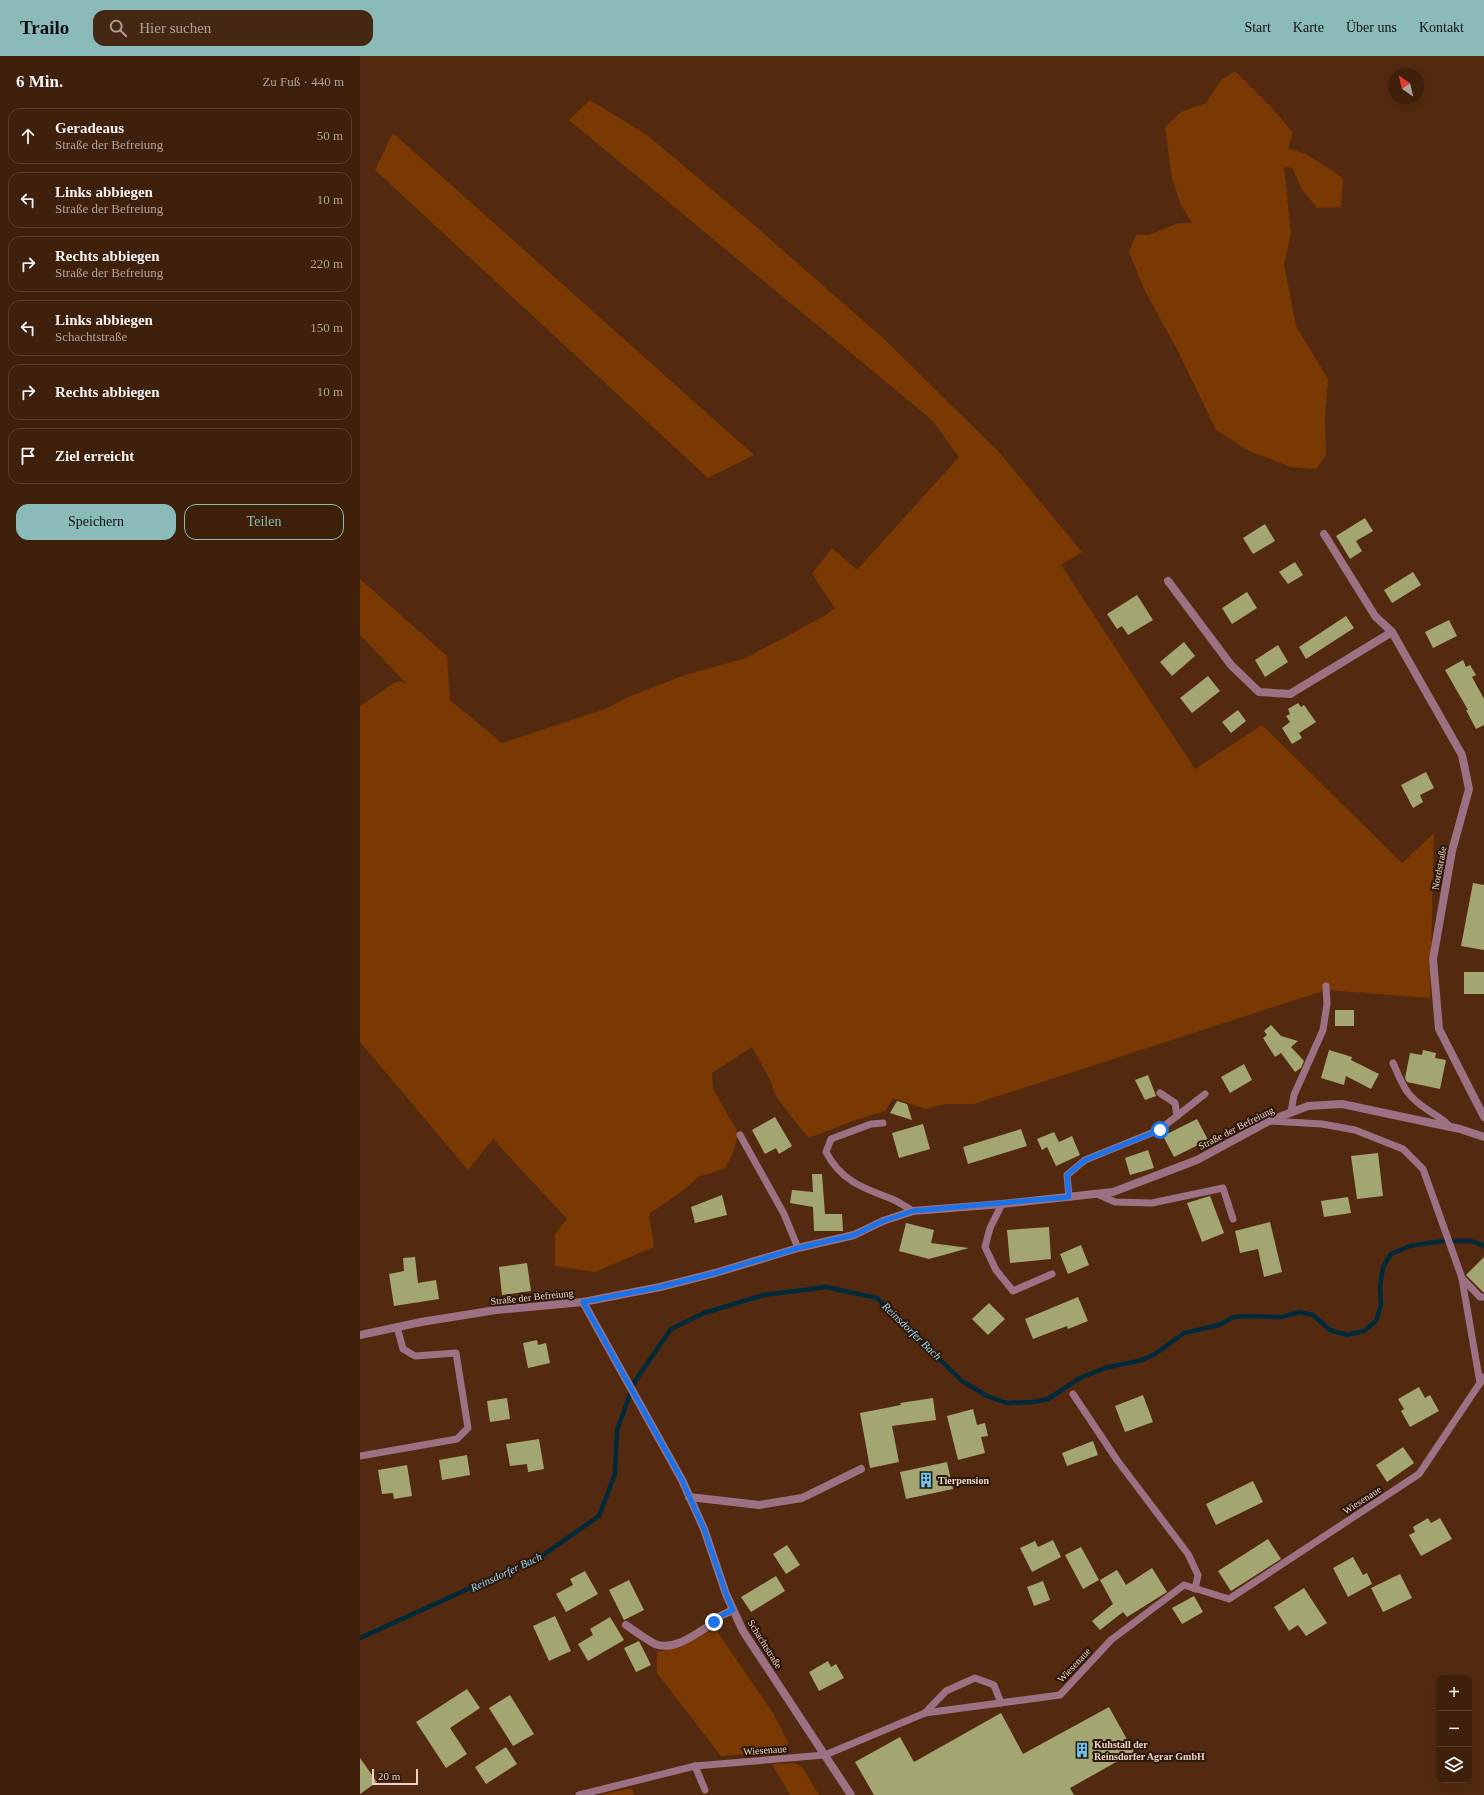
<!DOCTYPE html>
<html lang="de">
<head>
<meta charset="utf-8">
<style>
  body { margin:0; font-family:"Times New Roman",serif; background:#452814; color:#f1f3f6 }
  .controls { position:absolute; right:12px; bottom:12px; display:grid; overflow:hidden; border-radius:8px; box-shadow:0 4px 16px #0002 }
  .controls button { width:36px; height:36px; display:grid; place-items:center; padding:0; border:0; border-bottom:1px solid #573e2c; background:#3e200b; color:#f1f3f6; font:20px sans-serif }
  .compass { position:absolute; left:1028px; top:12px; width:36px; height:36px; border-radius:50%; background:#3e200b; box-shadow:0 4px 16px #0002; rotate:326deg }
  .scale { position:absolute; left:12px; bottom:10px; width:46px; box-sizing:border-box; padding-left:4px; border:2px solid #eed3c5; border-top:0; font-size:11px; line-height:14px; white-space:nowrap; color:#eed3c5; -webkit-text-stroke:3px #2b180d; paint-order:stroke }
  .stop { position:absolute; width:12px; height:12px; margin:-9px; border:3px solid #1a73e8; border-radius:50%; background:#fff }
  .stop.end { background:#1a73e8; border-color:#fff; box-shadow:0 1px 4px #0008 }
  .list { margin:0; padding:0; list-style:none }
  h2 { display:flex; justify-content:space-between; align-items:center; height:52px; margin:0; padding:0 16px; font-size:17px }
  h2 small { font-size:13px; font-weight:400; color:#ada39d }
  .list li { display:grid; grid-template-columns:26px 1fr auto; gap:12px; align-items:center; box-sizing:border-box; height:56px; margin:0 8px 8px; padding:0 8px; border:1px solid #573e2c; border-radius:12px }
  .list b { display:block; font-size:15px; white-space:nowrap }
  .list p { margin:0; font-size:13px; white-space:nowrap; color:#ada39d }
  .list em { font-size:13px; font-style:normal; color:#ada39d }
  .actions { display:flex; gap:8px; padding:12px 16px }
  .actions a { flex:1; padding:9px 0; border:1px solid #8bbbb9; border-radius:12px; text-align:center; font-size:14px; color:#8bbbb9 }
  .actions .main { background:#8bbbb9; color:#111 }
  .icon { flex:none; width:22px; height:22px; fill:none; stroke:currentColor; stroke-width:2; stroke-linecap:round; stroke-linejoin:round }
  .map { position:relative; flex:none; width:1124px; height:1739px; overflow:hidden }
  header { display:flex; align-items:center; gap:24px; box-sizing:border-box; height:56px; padding:0 20px; background:#8bbbb9; color:#111 }
  header strong { font-size:19px }
  nav { display:flex; gap:22px; margin-inline-start:auto; font-size:14px }
  .search { width:280px; height:36px; background:#452814; display:flex; align-items:center; gap:10px; box-sizing:border-box; padding:0 14px; border-radius:12px; color:#ada39d; font-size:15px }
  main { display:flex }
  aside { flex:1; background:#3e200b }
  .map>svg:first-child { display:block }
  .green { fill:#7a3803 }
  .lines { fill:none; stroke-linecap:round; stroke-linejoin:round }
  .stream { stroke:#00293a; stroke-width:4.5 }
  .building { fill:#a4a672 }
  .lane { stroke:#9c7184; stroke-width:7 }
  .street { stroke:#9c7184; stroke-width:8 }
  .route { stroke:#1a73e8; stroke-width:5 }
  .labels { text-anchor:middle; dominant-baseline:central; stroke-width:4; stroke-linejoin:round; paint-order:stroke }
  .street-label { font-size:10px; fill:#eed3c5; stroke:#2b180d }
  .poi-label { font-size:10px; font-weight:bold; fill:#eed3c5; stroke:#2b180d; text-anchor:start }
  .water-label { font-size:11px; font-style:italic; fill:#a2d6f1; stroke:#2b180d }
</style>
</head>
<body>
<header>
<strong>Trailo</strong>
<div class="search"><svg class="icon" aria-label="search" viewBox="0 0 24 24"><circle cx="10" cy="10" r="6"/><path d="M15 15l6 6"/></svg>Hier suchen</div>
<nav><a>Start</a><a>Karte</a><a>Über uns</a><a>Kontakt</a></nav>
</header>
<main>
<aside>
<h2>6 Min.<small>Zu Fuß · 440 m</small></h2>
<ul class="list">
<li><svg class="icon" aria-label="ahead" viewBox="0 0 24 24"><path d="M12 20V5M6 11l6-6 6 6"/></svg><div><b>Geradeaus</b><p>Straße der Befreiung</p></div><em>50 m</em></li>
<li><svg class="icon" aria-label="left" viewBox="0 0 24 24"><path d="M17 20v-9H6M10 6l-5 5 5 5"/></svg><div><b>Links abbiegen</b><p>Straße der Befreiung</p></div><em>10 m</em></li>
<li><svg class="icon" aria-label="right" viewBox="0 0 24 24"><path d="M7 20v-9h11M14 6l5 5-5 5"/></svg><div><b>Rechts abbiegen</b><p>Straße der Befreiung</p></div><em>220 m</em></li>
<li><svg class="icon" aria-label="left" viewBox="0 0 24 24"><path d="M17 20v-9H6M10 6l-5 5 5 5"/></svg><div><b>Links abbiegen</b><p>Schachtstraße</p></div><em>150 m</em></li>
<li><svg class="icon" aria-label="right" viewBox="0 0 24 24"><path d="M7 20v-9h11M14 6l5 5-5 5"/></svg><div><b>Rechts abbiegen</b></div><em>10 m</em></li>
<li><svg class="icon" aria-label="arrive" viewBox="0 0 24 24"><path d="M6 21V4h12l-3 4 3 4H6"/></svg><div><b>Ziel erreicht</b></div></li>
</ul>
<div class="actions"><a class="main">Speichern</a><a>Teilen</a></div>
</aside>
<div class="map">
<svg width="1124" height="1739" viewBox="0 0 1124 1739">
  <rect width="100%" height="100%" fill="#532a0f"/>
  <g class="green">
    <path d="M875,15L915,55L933,77L928,92L946,98L983,122L981,151L957,152L942,133L932,112L924,111L931,178L924,208L936,270L968,323L965,361L966,399L956,413L931,411L887,394L856,374L819,297L785,235L769,196L776,179H789L818,167H832L821,149L812,123L805,71L821,56L846,47L860,25Z"/>
    <path d="M230,44L287,79L386,162L524,283L638,395L722,496L701,509L835,713L902,669L1042,807L1074,777L1070,942L966,934L614,1048H585L566,1053L533,1042L525,1055L490,1066L449,1082L437,1068L416,1040L410,1024L392,991L352,1017L353,1033L378,1077L373,1098L364,1113L338,1121L324,1134L289,1158L294,1191L235,1216L195,1210V1178L207,1163L133,1083L108,1114L0,986V650L37,625L46,627L0,579V523L87,600L90,644L142,687L245,653L270,640L325,619L386,602L466,559L475,552L452,518L472,492L497,514L599,401L572,364L209,64Z"/>
    <path d="M33,77L394,399L348,422L15,114Z"/>
    <path d="M355,1572L413,1657L428,1686L427,1691L421,1695L361,1700L297,1617V1596L321,1591Z"/>
    <path d="M434,1707L442,1711L459,1739H430L412,1708Z"/>
    <path d="M272,1732L274,1739H239Z"/>
  </g>
  <g class="lines">
    <path class="stream" d="M0,1582L183,1499L239,1460L255,1418L257,1374L275,1325L311,1273L344,1257L404,1239L466,1231L517,1242L602,1325L627,1340L647,1347L673,1346L688,1343L720,1322L745,1312L782,1304L795,1298L824,1277L859,1269L872,1262L881,1260L922,1261L939,1256L953,1259L970,1274L987,1279L1004,1275L1016,1265L1021,1249L1020,1230L1023,1211L1031,1198L1050,1190L1083,1185H1111L1124,1190"/>
  </g>
  <g class="building">
    <path d="M1005,462L1013,475L996,485L1002,495L990,503L976,480Z"/>
    <path d="M905,468L915,485L893,498L883,482Z"/>
    <path d="M935,506L943,519L928,528L919,516Z"/>
    <path d="M1053,516L1061,529L1032,547L1024,534Z"/>
    <path d="M887,536L897,552L872,568L862,552Z"/>
    <path d="M777,539L793,564L768,579L762,570L757,573L747,558Z"/>
    <path d="M986,560L994,572L946,603L939,591Z"/>
    <path d="M1089,564L1097,580L1073,592L1065,576Z"/>
    <path d="M824,586L835,600L812,620L800,606Z"/>
    <path d="M918,589L928,606L905,621L895,604Z"/>
    <path d="M1103,604L1106,611L1110,609L1116,619L1112,621L1124,643V669L1116,673L1106,654H1108L1085,614Z"/>
    <path d="M848,620L860,635L832,657L820,642Z"/>
    <path d="M938,647L941,651L944,649L956,666L939,677L942,682L932,688L922,672L930,666L926,660L930,658L928,653Z"/>
    <path d="M878,654L886,665L871,677L862,666Z"/>
    <path d="M1066,716L1074,732L1060,739L1063,746L1053,752L1041,729Z"/>
    <path d="M1113,827L1124,829V894L1101,890Z"/>
    <rect x="1104" y="916" width="20" height="22"/>
    <rect x="975" y="954" width="19" height="16"/>
    <path d="M911,969L921,980L938,985L931,991L944,1005L941,1012L935,1016L921,997L915,1001L903,982L907,979L904,975Z"/>
    <path d="M969,994L992,1001L991,1004L1019,1018L1011,1033L986,1020L984,1029L961,1022Z"/>
    <path d="M1063,994L1076,997L1075,1002L1086,1004L1080,1033L1047,1026L1045,1022L1050,997L1062,999Z"/>
    <path d="M884,1008L892,1024L870,1037L861,1021Z"/>
    <path d="M788,1019L796,1040L785,1044L775,1024Z"/>
    <path d="M537,1045L547,1048L552,1064L530,1057Z"/>
    <path d="M415,1061L432,1090L419,1098L416,1092L405,1098L392,1074Z"/>
    <path d="M837,1063L848,1084L814,1101L803,1080Z"/>
    <path d="M563,1068L570,1093L539,1102L532,1077Z"/>
    <path d="M661,1073L667,1090L608,1108L603,1091Z"/>
    <path d="M694,1076L699,1086L712,1080L720,1099L696,1110L687,1091L682,1094L677,1083Z"/>
    <path d="M788,1094L794,1112L770,1119L765,1102Z"/>
    <path d="M1018,1097L1023,1140L997,1143L991,1100Z"/>
    <path d="M452,1118H462L465,1158H482L483,1175H454L453,1151L430,1147L432,1134L453,1136Z"/>
    <path d="M362,1139L367,1159L335,1167L331,1151Z"/>
    <path d="M850,1140L864,1177L842,1186L827,1147Z"/>
    <path d="M988,1141L991,1157L964,1161L961,1145Z"/>
    <path d="M910,1166L922,1216L904,1221L898,1193L880,1197L875,1175Z"/>
    <path d="M546,1167L574,1174L571,1187L609,1192L569,1203L539,1195Z"/>
    <path d="M689,1171L691,1203L650,1207L647,1174Z"/>
    <path d="M721,1189L729,1209L708,1218L700,1198Z"/>
    <path d="M55,1201L58,1227L76,1224L79,1243L34,1250L29,1218L44,1215L43,1202Z"/>
    <path d="M1124,1201V1236H1123L1106,1219Z"/>
    <path d="M167,1207L171,1235L142,1239L139,1211Z"/>
    <path d="M718,1241L728,1265L708,1273L707,1270L673,1283L665,1263Z"/>
    <path d="M629,1247L645,1263L628,1279L612,1263Z"/>
    <path d="M177,1284L178,1289L186,1287L190,1307L168,1312L163,1287Z"/>
    <path d="M1059,1331L1065,1342L1070,1339L1079,1355L1050,1371L1041,1355L1044,1353L1038,1343Z"/>
    <path d="M783,1339L793,1366L765,1376L755,1350Z"/>
    <path d="M147,1342L150,1363L130,1366L127,1345Z"/>
    <path d="M573,1342L576,1364L532,1370L539,1406L510,1412L500,1357L541,1349L540,1347Z"/>
    <path d="M613,1353L617,1369L625,1367L628,1380L621,1381L625,1397L598,1404L587,1360Z"/>
    <path d="M179,1383L184,1413L168,1416L167,1408L150,1410L146,1388Z"/>
    <path d="M733,1385L738,1399L707,1410L702,1397Z"/>
    <path d="M1043,1391L1054,1407L1027,1426L1016,1409Z"/>
    <path d="M107,1399L110,1419L82,1424L79,1404Z"/>
    <path d="M587,1406L593,1433L546,1443L540,1416Z"/>
    <path d="M47,1409L52,1440L34,1443L33,1437L22,1438L18,1414Z"/>
    <path d="M893,1425L903,1446L856,1469L846,1448Z"/>
    <path d="M1068,1462L1071,1467L1080,1462L1092,1483L1061,1500L1049,1479L1055,1476L1053,1471Z"/>
    <path d="M908,1483L921,1503L871,1535L858,1515Z"/>
    <path d="M693,1484L701,1501L672,1516L660,1492L675,1485L678,1491Z"/>
    <path d="M427,1489L440,1509L426,1518L413,1498Z"/>
    <path d="M721,1491L739,1524L723,1533L705,1499Z"/>
    <path d="M993,1501L1003,1519L1007,1517L1012,1528L988,1541L973,1512Z"/>
    <path d="M792,1512L807,1536L767,1561L763,1556L740,1574L732,1565L753,1548L740,1524L757,1514L766,1529Z"/>
    <path d="M225,1515L238,1538L206,1556L196,1538L213,1529L210,1523Z"/>
    <path d="M1040,1518L1052,1542L1023,1556L1011,1532Z"/>
    <path d="M416,1520L425,1535L391,1556L381,1541Z"/>
    <path d="M269,1524L284,1554L264,1564L249,1534Z"/>
    <path d="M683,1525L690,1544L674,1550L667,1531Z"/>
    <path d="M944,1532L967,1567L946,1580L938,1569L929,1575L914,1551Z"/>
    <path d="M834,1540L843,1556L822,1568L812,1552Z"/>
    <path d="M195,1560L211,1595L189,1605L173,1570Z"/>
    <path d="M250,1561L264,1584L228,1605L218,1588L233,1579L230,1573Z"/>
    <path d="M279,1585L291,1609L276,1616L264,1592Z"/>
    <path d="M468,1605L471,1611L476,1608L484,1622L459,1635L449,1616Z"/>
    <path d="M107,1633L120,1652L90,1672L107,1698L86,1712L56,1666Z"/>
    <path d="M150,1639L174,1678L153,1690L129,1652Z"/>
    <path d="M749,1651L774,1696L710,1732L714,1739H514L495,1706L540,1681L554,1706L641,1657L663,1698Z"/>
    <path d="M146,1691L157,1708L126,1728L115,1711Z"/>
    <path d="M0,1702L17,1726L0,1738Z"/>
  </g>
  <g class="lines">
    <g class="lane">
      <path d="M1033,1007C1043,1030 1046,1040 1068,1054C1076,1060 1084,1063 1090,1071"/>
      <path d="M800,1037L815,1047L817,1060"/>
      <path d="M931,1056L934,1039L963,974L967,948L966,930"/>
      <path d="M910,1065L962,1068L995,1074L1043,1093L1063,1113L1102,1222L1120,1241H1124"/>
      <path d="M523,1067L511,1068L471,1083L466,1096C481,1125 503,1132 532,1143C539,1146 546,1151 553,1155"/>
      <path d="M380,1079L424,1158L438,1192"/>
      <path d="M737,1138L755,1146L792,1147L863,1132L873,1163"/>
      <path d="M709,1141L707,1119L725,1104L799,1074L845,1038"/>
      <path d="M642,1148L630,1172L625,1191L636,1214L653,1235L692,1218"/>
      <path d="M1102,1223L1120,1327"/>
      <path d="M713,1338L757,1404L828,1498L838,1519L835,1533"/>
      <path d="M0,1400L97,1383L108,1372L96,1297L55,1300L43,1293L37,1271"/>
      <path d="M565,1657L586,1635L615,1622L634,1629L641,1647"/>
      <path d="M335,1710L345,1734"/>
      <path d="M219,1739L335,1710L465,1699L565,1657L700,1639L751,1584L824,1529L869,1543L1059,1418L1124,1321"/>
    </g>
    <g class="street">
      <path d="M808,525L871,609L899,636L930,638L1032,576L1015,560L964,478"/>
      <path d="M1032,576L1102,699L1109,733L1092,795L1073,903L1079,973L1124,1061"/>
      <path d="M223,1246L322,1424L344,1473L366,1538L383,1575L491,1739"/>
      <path d="M0,1279L61,1266L136,1254L223,1246L300,1231L355,1217L438,1192L494,1179L523,1165L553,1155L642,1148L753,1136L837,1104L909,1065L948,1050L982,1048L1100,1073L1124,1081"/>
      <path d="M329,1441L399,1449L442,1442L501,1413"/>
      <path d="M266,1569C275,1575 285,1583 295,1588C315,1596 338,1576 355,1566L358,1561L373,1554"/>
    </g>
  </g>
  <g class="lines">
    <path class="route" d="M354,1566L358,1561L373,1554L366,1538L344,1473L322,1424L223,1246L300,1231L355,1217L438,1192L494,1179L523,1165L553,1155L709,1141L707,1119L725,1104L800,1074"/>
  </g>
  <defs>
    <symbol id="building-bare" viewBox="-9 -9 18 18"><path d="M-4-6H4V6H1V3H-1V6H-4ZM-2.5-4.3h1.7v1.8h-1.7ZM.8-4.3h1.7v1.8H.8ZM-2.5-1h1.7V.8h-1.7ZM.8-1h1.7V.8H.8Z" fill="#67c4f0" stroke="#2b180d" stroke-width="2.5" paint-order="stroke"/></symbol>
  </defs>
  <g fill-rule="evenodd">
    <use href="#building-bare" x="555" y="1413" width="22" height="22"/>
    <use href="#building-bare" x="711" y="1683" width="22" height="22"/>
  </g>
  <g class="labels">
    <g class="street-label">
      <text transform="translate(1079 812) rotate(-79)">Nordstraße</text>
      <text transform="translate(876 1072) rotate(-27)">Straße der Befreiung</text>
      <text transform="translate(172 1241) rotate(-6)">Straße der Befreiung</text>
      <text transform="translate(1002 1444) rotate(-33)">Wiesenaue</text>
      <text transform="translate(405 1588) rotate(58)">Schachtstraße</text>
      <text transform="translate(714 1609) rotate(-47)">Wiesenaue</text>
      <text transform="translate(405 1694) rotate(-4)">Wiesenaue</text>
    </g>
    <g class="poi-label">
      <text x="578" y="1424">Tierpension</text>
      <text x="734" y="1688">Kuhstall der<tspan x="734" dy="12">Reinsdorfer Agrar GmbH</tspan></text>
    </g>
    <g class="water-label">
      <text transform="translate(552 1275) rotate(44)">Reinsdorfer Bach</text>
      <text transform="translate(146 1516) rotate(-25)">Reinsdorfer Bach</text>
    </g>
  </g>
</svg>
<div class="controls">
<button>+</button>
<button>−</button>
<button><svg class="icon" aria-label="layers" viewBox="0 0 24 24"><path d="M12 4l9 5-9 5-9-5zM3 14l9 5 9-5"/></svg></button>
</div>
<svg class="compass" viewBox="-18 -18 36 36"><path d="M0-13l5 13h-10z" fill="#e53935"/><path d="M0 13l5-13h-10z" fill="#ada39d"/></svg>
<div class="scale">20 m</div>
<div class="stop" style="left:800px;top:1074px"></div>
<div class="stop end" style="left:354px;top:1566px"></div>
</div>
</main>
</body>
</html>
